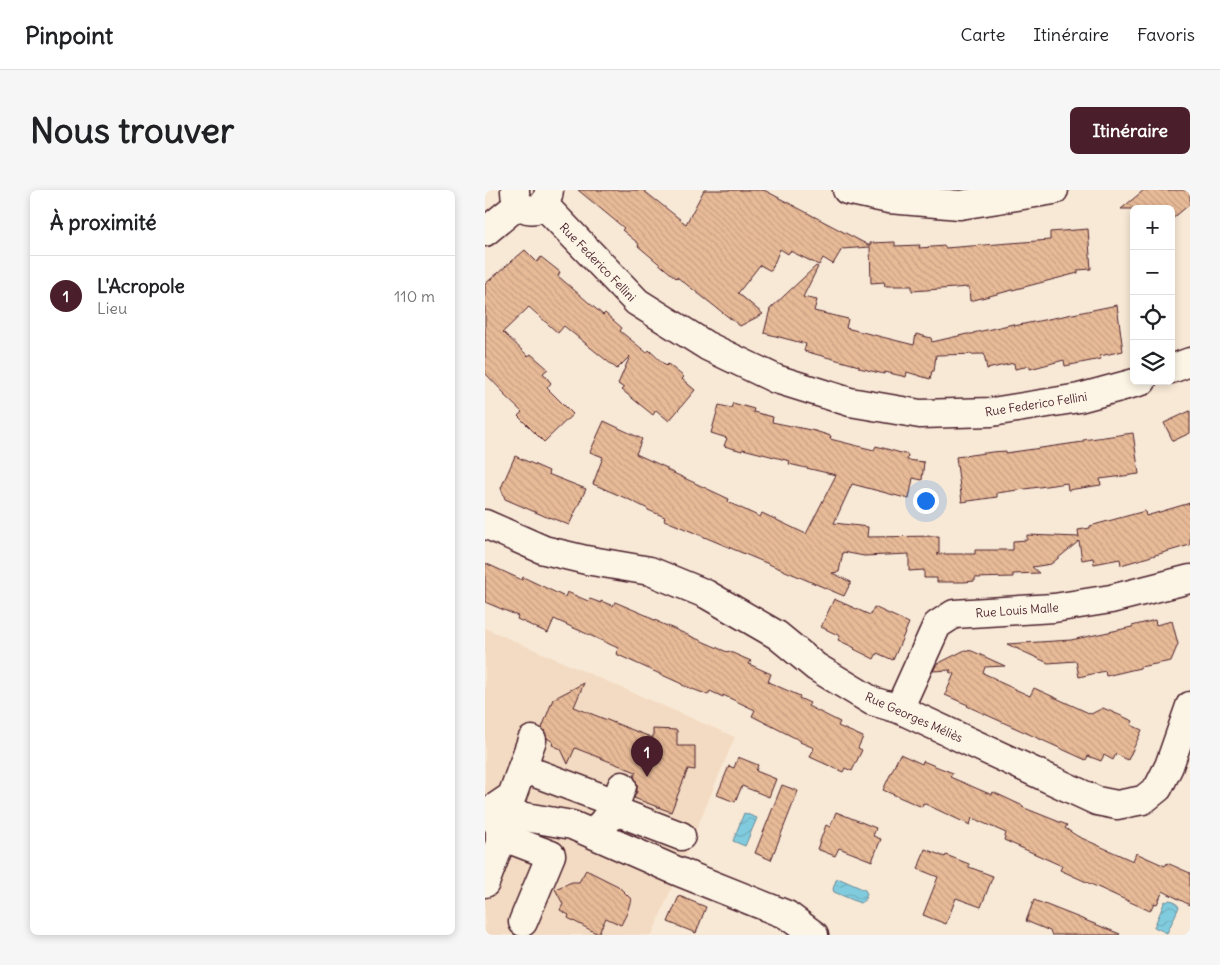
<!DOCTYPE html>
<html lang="fr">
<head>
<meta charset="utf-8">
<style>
  body { margin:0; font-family:Delius,sans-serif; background:#f6f6f6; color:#202124 }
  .controls { position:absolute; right:15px; top:15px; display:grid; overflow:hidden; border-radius:8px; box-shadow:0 2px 8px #0003 }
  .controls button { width:45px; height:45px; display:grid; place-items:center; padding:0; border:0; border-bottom:1px solid #e0e0e0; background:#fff; color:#202124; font:25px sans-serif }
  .you { position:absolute; left:440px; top:310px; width:18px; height:18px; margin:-12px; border:4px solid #fff; border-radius:50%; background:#1a73e8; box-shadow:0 0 0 8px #1a73e833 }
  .badge { display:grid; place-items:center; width:32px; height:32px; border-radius:50%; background:#4a1f2b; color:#fff; font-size:16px; font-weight:700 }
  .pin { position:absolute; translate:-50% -41px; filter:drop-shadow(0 1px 2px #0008) }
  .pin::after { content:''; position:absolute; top:26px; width:18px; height:15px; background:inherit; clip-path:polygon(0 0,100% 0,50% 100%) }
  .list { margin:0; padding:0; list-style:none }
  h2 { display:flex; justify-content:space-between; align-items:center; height:65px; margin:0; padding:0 20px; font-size:21px }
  h2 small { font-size:16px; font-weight:400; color:#757577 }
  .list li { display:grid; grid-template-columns:32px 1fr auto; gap:15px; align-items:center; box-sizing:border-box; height:80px; padding:0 20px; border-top:1px solid #e0e0e0 }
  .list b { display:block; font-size:19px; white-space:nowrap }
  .list p { margin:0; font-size:16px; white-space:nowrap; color:#757577 }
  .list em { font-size:16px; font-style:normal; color:#757577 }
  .icon { flex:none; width:28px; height:28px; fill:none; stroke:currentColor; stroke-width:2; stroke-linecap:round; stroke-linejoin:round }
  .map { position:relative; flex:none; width:705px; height:745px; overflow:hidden; border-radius:8px }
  header { display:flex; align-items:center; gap:30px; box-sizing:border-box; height:70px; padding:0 25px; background:#fff; border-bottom:1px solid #e0e0e0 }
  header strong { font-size:24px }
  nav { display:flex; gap:28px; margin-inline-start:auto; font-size:18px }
  .intro { display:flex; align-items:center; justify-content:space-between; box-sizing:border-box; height:120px; padding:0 30px }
  h1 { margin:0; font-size:35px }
  .button { padding:12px 22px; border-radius:8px; background:#4a1f2b; color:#fff; font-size:18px; font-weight:700 }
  main { display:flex; gap:30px; padding:0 30px }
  aside { flex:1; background:#fff; border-radius:8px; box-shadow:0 2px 8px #0003 }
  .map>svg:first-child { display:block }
  .built { fill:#f3dbc3 }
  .water { fill:url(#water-waves); stroke:#6a8796 }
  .building { fill:url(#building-back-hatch); stroke:#4a1f2b }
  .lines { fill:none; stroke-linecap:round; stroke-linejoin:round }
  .minor-casing { stroke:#4a1f2b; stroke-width:31 }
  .minor { stroke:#fcf5e5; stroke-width:28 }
  .labels { text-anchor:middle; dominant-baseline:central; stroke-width:4.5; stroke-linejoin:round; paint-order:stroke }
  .street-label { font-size:12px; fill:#4a1f2b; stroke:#fcf5e5 }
</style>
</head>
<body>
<header>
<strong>Pinpoint</strong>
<nav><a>Carte</a><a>Itinéraire</a><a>Favoris</a></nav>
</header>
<div class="intro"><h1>Nous trouver</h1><a class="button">Itinéraire</a></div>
<main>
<aside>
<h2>À proximité<small></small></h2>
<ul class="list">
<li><span class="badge">1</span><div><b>L'Acropole</b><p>Lieu</p></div><em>110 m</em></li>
</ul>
</aside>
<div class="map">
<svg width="705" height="745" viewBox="0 0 705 745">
  <defs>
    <pattern id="water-waves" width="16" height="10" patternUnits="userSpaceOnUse" patternTransform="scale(1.25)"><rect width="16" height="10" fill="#80ccde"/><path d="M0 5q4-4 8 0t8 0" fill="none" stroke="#70afbf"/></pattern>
    <pattern id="building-back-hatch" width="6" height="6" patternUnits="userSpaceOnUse" patternTransform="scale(1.25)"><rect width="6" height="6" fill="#e8bb98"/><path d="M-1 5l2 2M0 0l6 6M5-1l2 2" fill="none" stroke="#c8a083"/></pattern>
  </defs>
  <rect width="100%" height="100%" fill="#f8e9d6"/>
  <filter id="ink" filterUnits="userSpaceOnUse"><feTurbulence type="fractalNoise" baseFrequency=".02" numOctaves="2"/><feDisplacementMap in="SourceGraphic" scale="10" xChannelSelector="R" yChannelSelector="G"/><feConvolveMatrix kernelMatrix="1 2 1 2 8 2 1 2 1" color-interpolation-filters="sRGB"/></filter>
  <g filter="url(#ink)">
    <path class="built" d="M0,438L250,547L167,745H0Z"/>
    <g class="water">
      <path d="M259,623L272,628L260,656L248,651Z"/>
      <path d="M355,689L380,700L382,704L379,711L375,713L349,702L348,699L351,690Z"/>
      <path d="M684,710L689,711L694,717L682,743L669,737L680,711L682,712Z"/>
    </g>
    <g class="building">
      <path d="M93,0H158L201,34L219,0H279L385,56V53L410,52V56L435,55L434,58L460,56V58L565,50V42L603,39L606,79L593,80V83L485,111L484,97L427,101V96H400L399,92L386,93L385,57L357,59L348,74L338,68L334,75L305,61L303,64L295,59L286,81L275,75L253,103L278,124L255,136L192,87L191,88L153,56L154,54L137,40L139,38Z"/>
      <path d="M659,0H705V14L686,30V19H636Z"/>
      <path d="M40,60L52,72L56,67L75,82L73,86L118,125L120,123L137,138L135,141L162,163L164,160L181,176L183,174L199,187L197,189L210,200L184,231L171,220L168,225L137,200L139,198L133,194L145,166L132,179L79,136L73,143L44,117L18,142L43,166L46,164L63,179L58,183L66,193L62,198L88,224L59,252L33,226L37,222L19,205L20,204L0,183V94Z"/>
      <path d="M331,76L333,77L318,107L332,110L329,121L363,129L361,138L429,155L431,144L446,148L447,152L482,144H488V143L528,134L529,136L632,115L638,161L615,166L616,169L580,176L579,170L545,179V176L530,179L529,173L502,179L499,164L451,165L449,181H447L445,189L422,182L421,187L400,182L399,184L374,178V176L319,161L321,154L279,143L285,119Z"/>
      <path d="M248,213L269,219L268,222L288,227L287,232L330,241L346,246L345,249L389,260L391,256L423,265L422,270L439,272L437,290L428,288L424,309L367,294L349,333L383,337L382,347L454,346V363L452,364H490V360H528V351L542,350V345L594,347L593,340L605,338V336L660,321L661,326L705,313V355L636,375L635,369L609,374L608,368L597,370L594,351L566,374L547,377L554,383L528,384V387L490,388V391L479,392H452V388H439V380L424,381V364L379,366L358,362L354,382L347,383L366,392L359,406L305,383L179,330L180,327L163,320V319L145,310L108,294L118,267L105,262L119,231L157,249L151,264L182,278V280L244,309L243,312L275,327L277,323L321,344L351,285L304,274L305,271L258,259L257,261L239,256L242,248L226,243L234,215L246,218Z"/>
      <path d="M705,221V243L688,251L679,233Z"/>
      <path d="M648,243L654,284L615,289L616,295L583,300L582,293L512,303V307L477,312L471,267L507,262L521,261V263L598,252V250Z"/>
      <path d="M30,266L64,281L63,284L101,299L84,335L64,327V328L20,309L16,298Z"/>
      <path d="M0,373L37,390L38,387L80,407L82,402L103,411L105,409L116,413V411L128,416L130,412L163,426V427L174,432H173L242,462L243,461L266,471L264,474L286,484L283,492L315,506L314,508L325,513L323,516L355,532L353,536L378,547L373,558L377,560L367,581L360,578L358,582L325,567L329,558L315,552L316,551L267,526L270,520L238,505V507L225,501L223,505L197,495V494L131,464L133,458L69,429L63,443L32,429L33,426L0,412Z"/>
      <path d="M349,409L385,425L389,417L424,433L408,470L392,463L389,469L369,459L370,458L353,450L355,446L336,437Z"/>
      <path d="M670,430L671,435L687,431L693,454L686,471L655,477V478L621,486L620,481L594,487L591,471L563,473L522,454L586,450L647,437V436Z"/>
      <path d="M480,460L487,461L520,476L500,477L498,483L511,489L510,490L545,506L549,498L606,524L618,518L648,531L646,535L657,540L643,570L631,564L628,570L619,565L616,571L603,566L601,570L482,516L483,515L460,505L469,484L464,482L466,480L448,481L452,474Z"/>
      <path d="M99,493L89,517L168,548V539L192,540V556H210V580L203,579L186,622L149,608L152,601V594L149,586L151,582L90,558L83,574L76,559L67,555L68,552L62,548L59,540L57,538L68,509Z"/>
      <path d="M415,564L437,574L438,571L455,578L468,583L465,587L507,605L508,602L538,616L537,617L582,635L580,638L592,646L648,671L651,663L680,676L682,673L705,683V715L678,701L672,714L669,713L665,721L575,680L577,676L519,650L521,643L487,628L485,635L438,613L437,617L398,600Z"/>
      <path d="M253,567L273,575L271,581L291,589L284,607L257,596L250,612L232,605L244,576L249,578Z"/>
      <path d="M297,595L313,601L286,670L270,663Z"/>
      <path d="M351,622L391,638L388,646L396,649L387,671L354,658L350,666L332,659L341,635L345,637Z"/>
      <path d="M440,659L460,667L461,665L484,674V677L508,686L496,717L471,708L461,734L438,725L453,687L433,679Z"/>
      <path d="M101,680L133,696L146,709L142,723L136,735L121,728L113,744L83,728L84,725L75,720L78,714L70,699L87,692H94Z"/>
      <path d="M194,706L221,717L211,743L183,732Z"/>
      <path d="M549,710L635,744L634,745H567L565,741L541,731Z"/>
    </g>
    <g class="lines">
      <defs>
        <g id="minor">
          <path d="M30,0C29,24 62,28 64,0"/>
          <path d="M362,0L404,9L475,15L569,0"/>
          <path d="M59,15L152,112L222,156L291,189L365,212L435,224L507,222L594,208L657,191"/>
          <path d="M0,42L34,14"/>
          <path d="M686,179L705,172"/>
          <path d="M0,334L59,360L101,370L165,381L221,404L292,445L331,477L387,511L414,519L612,611L632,615L658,610L673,598L684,576L705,516"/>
          <path d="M414,519L452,435L469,424L569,418L626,409L705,389"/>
          <path d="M37,578L117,608"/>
          <path d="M128,620L196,646"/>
          <path d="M5,621L87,635L192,681L302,725L329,745"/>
          <path d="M5,621L27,606L47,550"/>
          <path d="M117,633L125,628L137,596"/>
          <path d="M16,646L66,665L38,732"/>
          <path d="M0,693L15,653V637L10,630"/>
        </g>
      </defs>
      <use href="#minor" class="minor-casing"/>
      <use href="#minor" class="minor"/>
    </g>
  </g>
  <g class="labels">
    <g class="street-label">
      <text transform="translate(113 72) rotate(46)">Rue Federico Fellini</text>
      <text transform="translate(551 214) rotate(-9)">Rue Federico Fellini</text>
      <text transform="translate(532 420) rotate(-4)">Rue Louis Malle</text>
      <text transform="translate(429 527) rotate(24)">Rue Georges Méliès</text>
    </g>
  </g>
</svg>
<div class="controls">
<button>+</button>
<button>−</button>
<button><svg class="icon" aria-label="locate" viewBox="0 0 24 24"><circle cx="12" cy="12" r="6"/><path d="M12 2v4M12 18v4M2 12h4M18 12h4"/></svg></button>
<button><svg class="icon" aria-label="layers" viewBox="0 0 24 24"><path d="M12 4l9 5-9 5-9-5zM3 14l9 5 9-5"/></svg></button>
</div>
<div class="you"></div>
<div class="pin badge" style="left:162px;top:587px">1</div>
</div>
</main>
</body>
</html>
